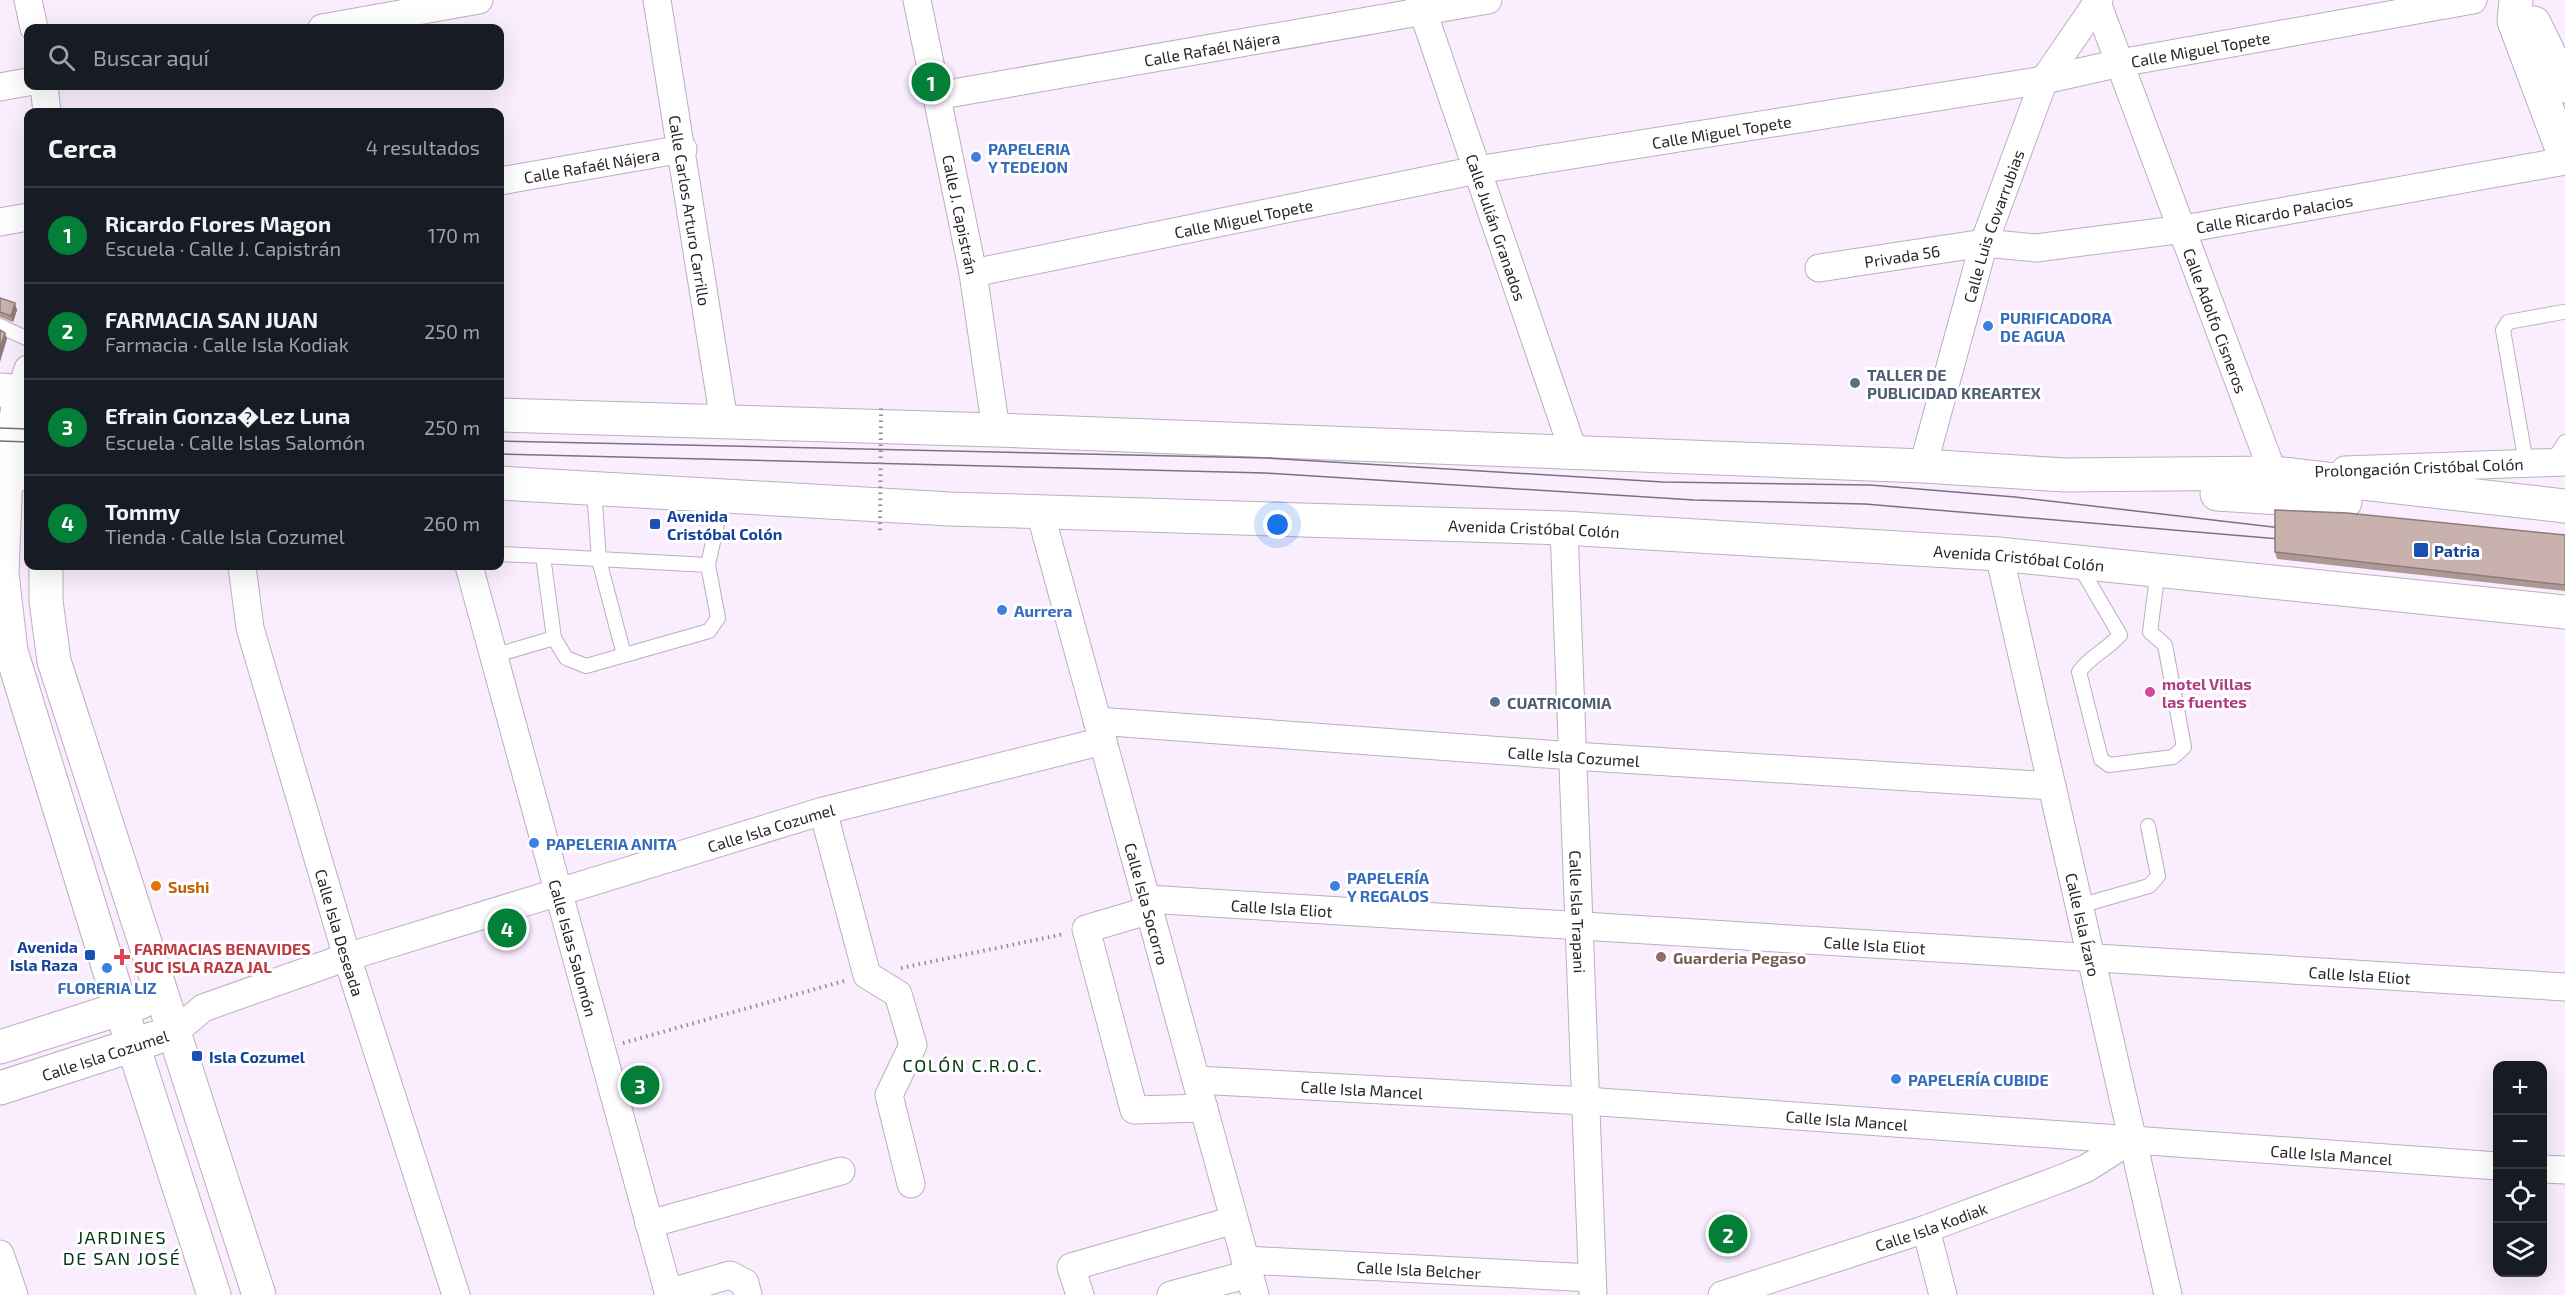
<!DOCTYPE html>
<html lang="es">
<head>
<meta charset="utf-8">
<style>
  body { margin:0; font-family:"Exo 2",sans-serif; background:#242831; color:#f1f3f6 }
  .controls { position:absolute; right:18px; bottom:18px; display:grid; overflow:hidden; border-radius:12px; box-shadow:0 6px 24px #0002 }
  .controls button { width:54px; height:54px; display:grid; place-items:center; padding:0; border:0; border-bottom:2px solid #363941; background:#171b24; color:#f1f3f6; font:30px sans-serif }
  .you { position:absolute; left:1278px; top:525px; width:21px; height:21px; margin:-15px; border:4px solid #fff; border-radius:50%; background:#1a73e8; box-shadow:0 0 0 9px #1a73e833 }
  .badge { display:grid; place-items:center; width:39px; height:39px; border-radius:50%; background:#047f38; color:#fff; font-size:20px; font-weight:700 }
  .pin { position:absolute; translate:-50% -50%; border:3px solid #fff; box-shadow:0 2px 6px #0006 }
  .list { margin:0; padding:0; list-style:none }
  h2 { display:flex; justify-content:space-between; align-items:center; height:78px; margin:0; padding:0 24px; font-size:26px }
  h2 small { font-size:20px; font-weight:400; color:#9ea1a6 }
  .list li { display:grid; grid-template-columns:39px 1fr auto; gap:18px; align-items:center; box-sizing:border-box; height:96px; padding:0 24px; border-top:2px solid #363941 }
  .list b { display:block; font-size:22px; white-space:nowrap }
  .list p { margin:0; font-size:20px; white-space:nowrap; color:#9ea1a6 }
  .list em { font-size:20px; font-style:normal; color:#9ea1a6 }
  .icon { flex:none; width:33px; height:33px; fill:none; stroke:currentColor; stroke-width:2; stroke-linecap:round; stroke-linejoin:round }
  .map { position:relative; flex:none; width:2565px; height:1295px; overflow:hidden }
  .search { position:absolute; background:#171b24; box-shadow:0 6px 24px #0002; left:24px; top:24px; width:480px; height:66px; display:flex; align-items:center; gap:15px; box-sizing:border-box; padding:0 21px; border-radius:12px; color:#9ea1a6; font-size:22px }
  .panel { position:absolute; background:#171b24; box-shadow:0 6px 24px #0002; left:24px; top:108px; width:480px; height:462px; border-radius:12px }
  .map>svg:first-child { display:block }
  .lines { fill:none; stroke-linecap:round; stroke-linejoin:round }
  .service-casing { stroke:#bbaec0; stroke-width:16 }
  .minor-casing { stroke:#bbaec0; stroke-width:29 }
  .tertiary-casing { stroke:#bbaec0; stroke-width:35 }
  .primary-casing { stroke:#bbaec0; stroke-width:35 }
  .path { stroke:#918894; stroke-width:4; stroke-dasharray:1.5 4.5; stroke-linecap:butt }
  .service { stroke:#fff; stroke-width:14 }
  .minor { stroke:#fff; stroke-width:27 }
  .tertiary { stroke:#fff; stroke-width:33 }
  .primary { stroke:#fff; stroke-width:33 }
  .tram { stroke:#79717b; stroke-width:1.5 }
  .path-bridge { stroke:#918894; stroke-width:4; stroke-dasharray:1.5 4.5; stroke-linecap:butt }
  .wall { fill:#ad9895 }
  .shaded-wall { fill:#8d7c79 }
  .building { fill:#c9b1ad; stroke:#8d7c79; stroke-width:1.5 }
  .shop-dot { fill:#3f7fe0; stroke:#fff; stroke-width:2 }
  .service-dot { fill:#5c6f8a; stroke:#fff; stroke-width:2 }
  .transit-dot { fill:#1a4fb4; stroke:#fff; stroke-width:2 }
  .hotel-dot { fill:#d1479c; stroke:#fff; stroke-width:2 }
  .food-dot { fill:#e8710a; stroke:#fff; stroke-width:2 }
  .health-dot { fill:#e0444e; stroke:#fff; stroke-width:2 }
  .education-dot { fill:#8d6e63; stroke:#fff; stroke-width:2 }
  .labels { text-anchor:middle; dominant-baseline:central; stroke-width:6; stroke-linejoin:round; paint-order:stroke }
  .street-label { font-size:16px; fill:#2a252c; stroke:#fff }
  .shop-label { font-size:16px; font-weight:bold; fill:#366cbe; stroke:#fff; text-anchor:start }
  .service-label { font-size:16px; font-weight:bold; fill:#4e5e75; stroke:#fff; text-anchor:start }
  .transit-label { font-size:16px; font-weight:bold; fill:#164399; stroke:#fff; text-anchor:start }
  .hotel-label { font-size:16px; font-weight:bold; fill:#b23c85; stroke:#fff; text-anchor:start }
  .food-label { font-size:16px; font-weight:bold; fill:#c56008; stroke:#fff; text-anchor:start }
  .health-label { font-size:16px; font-weight:bold; fill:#be3a42; stroke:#fff; text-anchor:start }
  .education-label { font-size:16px; font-weight:bold; fill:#785e54; stroke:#fff; text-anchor:start }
  .neighbourhood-label { font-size:18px; letter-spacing:1.5px; fill:#033815; stroke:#fff }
</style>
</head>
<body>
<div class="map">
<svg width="2565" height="1295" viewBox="0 0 2565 1295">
  <rect width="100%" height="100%" fill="#faeefe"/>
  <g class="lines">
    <defs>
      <g id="service">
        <path d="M0,326L28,339"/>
        <path d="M2552,462L2565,442"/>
        <path d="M2526,463L2503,330L2508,322L2563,312"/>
        <path d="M594,489L599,560L624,655"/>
        <path d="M543,556L708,565L718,618L709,631L586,666L566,658L554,638"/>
        <path d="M708,565L723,496"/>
        <path d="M2079,565L2120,635C2107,650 2090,656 2079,672L2101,759L2109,765L2173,757L2184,747L2165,645L2150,632L2158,569"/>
        <path d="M493,656L554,638L543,556L500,554"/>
        <path d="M2079,906L2149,886L2158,876L2148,826"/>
      </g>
      <g id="minor">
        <path d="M28,0L34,28"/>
        <path id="s1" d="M657,0L724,421"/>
        <path id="s2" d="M917,0L973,273L996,430"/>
        <path id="s3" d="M1419,0L1574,453"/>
        <path id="s4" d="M2096,0L2273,473L2292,472"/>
        <path d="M322,28L479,0"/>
        <path d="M44,86L47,112"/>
        <path d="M0,87L28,82"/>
        <path id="s5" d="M936,96L1488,0"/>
        <path id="s6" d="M500,181L683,149"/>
        <path d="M0,222L28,217"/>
        <path id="s7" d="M1819,268L1984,243L2036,248L2184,229L2565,161"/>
        <path id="s8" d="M973,273L1477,170L2044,80L2120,63L2473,0"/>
        <path d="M21,391L28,369"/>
        <path id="s9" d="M1923,466L1984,243L2044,80L2099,0"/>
        <path d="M2345,470L2565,462"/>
        <path id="s10" d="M1040,512L1255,1295"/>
        <path id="s11" d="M1564,528L1593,1295"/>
        <path id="s12" d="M1999,554L2168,1295"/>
        <path id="s13" d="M242,566L250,628L347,957L456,1295"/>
        <path id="s14" d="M469,566L669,1295"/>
        <path id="s15" d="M1097,721L1573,756L2052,786"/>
        <path d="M823,811L867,975L898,994L913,1045L889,1095L911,1184"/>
        <path id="s16" d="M1147,899L2565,987"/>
        <path d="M1150,910L1086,929L1134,1110L1204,1108"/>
        <path id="s17" d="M175,1032L203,1008L347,957L823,811L1103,741"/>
        <path id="s18" d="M1196,1080L1586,1101L2498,1166"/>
        <path d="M2542,1169L2565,1170"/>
        <path d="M649,1224L841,1171"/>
        <path d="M1926,1229L1943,1295"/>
        <path d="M0,1254L14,1295"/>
        <path id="s19" d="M1245,1260L1592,1278"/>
        <path d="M668,1293L730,1275L745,1283L748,1295"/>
        <path d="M1080,1295L1071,1267L1234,1220"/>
        <path d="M1171,1295L1249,1274"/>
        <path id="s20" d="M1722,1295L1926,1229L2063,1178L2087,1168L2132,1139"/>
      </g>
      <g id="tertiary">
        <path d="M21,391L6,473L2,574L11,651L121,1008L214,1295"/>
        <path d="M46,566V601L54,661L259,1295"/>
        <path d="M0,1047L141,1002"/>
        <path d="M0,1088L155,1038"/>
      </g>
      <g id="primary">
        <path d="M2516,0L2514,21L2565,157"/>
        <path d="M2534,23L2565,86"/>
        <path d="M0,390L28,392"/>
        <path d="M500,415L996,430L1923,466L2065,475L2273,473L2565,506"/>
        <path d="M0,473L28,474"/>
        <path id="s21" d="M500,483L950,509L1564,528L1999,554L2565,612"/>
        <path d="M2217,494L2345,502"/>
      </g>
    </defs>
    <use href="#service" class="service-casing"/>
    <use href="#minor" class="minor-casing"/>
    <use href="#tertiary" class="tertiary-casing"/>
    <use href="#primary" class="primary-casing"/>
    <g class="path">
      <path d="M901,968L1064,934"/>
      <path d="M623,1043L844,981"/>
    </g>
    <use href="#service" class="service"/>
    <use href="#minor" class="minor"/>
    <use href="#tertiary" class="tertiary"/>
    <use href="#primary" class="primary"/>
    <g class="tram">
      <path d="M0,428L28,429"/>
      <path d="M0,441L28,442"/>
      <path d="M500,441L1266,458L1663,482L1870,485L2015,497L2291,529"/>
      <path d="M500,454L1265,473L1694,500L1865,504L2291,540"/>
    </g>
    <path class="path-bridge" d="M880,530L881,408"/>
  </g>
  <g class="wall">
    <path d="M0,298L17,310L13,322L0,317Z"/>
    <path d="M2565,535V591L2277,559L2275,552Z"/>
  </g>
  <g class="shaded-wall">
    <path d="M15,303L17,310L13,322L11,316Z"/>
    <path d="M5,333L7,339L0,362V348Z"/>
  </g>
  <g class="building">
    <path d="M0,298L15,303L11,316L0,312Z"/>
    <path d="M0,330L5,333L0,348Z"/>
    <path d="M2275,510L2347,513L2565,535V585L2275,552Z"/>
  </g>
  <g class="shop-dot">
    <circle cx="976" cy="157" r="6"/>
    <circle cx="1988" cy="326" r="6"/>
    <circle cx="1002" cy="610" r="6"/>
    <circle cx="534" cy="843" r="6"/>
    <circle cx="1335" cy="886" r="6"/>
    <circle cx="107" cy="968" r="6"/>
    <circle cx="1896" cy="1079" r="6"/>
  </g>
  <g class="service-dot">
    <circle cx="1855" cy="383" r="6"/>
    <circle cx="1495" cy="702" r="6"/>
  </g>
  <g class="transit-dot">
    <rect x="649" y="518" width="12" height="12" rx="3"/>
    <rect x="2413" y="542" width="16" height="16" rx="3"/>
    <rect x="84" y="949" width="12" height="12" rx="3"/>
    <rect x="191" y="1050" width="12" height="12" rx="3"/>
  </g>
  <circle class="hotel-dot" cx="2150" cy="692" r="6"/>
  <circle class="food-dot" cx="156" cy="886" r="6"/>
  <path class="health-dot" d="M119 948h6v6h6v6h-6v6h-6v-6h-6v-6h6z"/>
  <circle class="education-dot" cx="1661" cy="957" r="6"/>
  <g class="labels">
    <g class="street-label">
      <text stroke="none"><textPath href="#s5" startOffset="280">Calle Rafaél Nájera</textPath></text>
      <text stroke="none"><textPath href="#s8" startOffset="1248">Calle Miguel Topete</textPath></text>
      <text stroke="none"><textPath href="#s8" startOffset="762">Calle Miguel Topete</textPath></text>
      <text stroke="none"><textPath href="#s6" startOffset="93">Calle Rafaél Nájera</textPath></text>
      <text stroke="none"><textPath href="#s1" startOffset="213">Calle Carlos Arturo Carrillo</textPath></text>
      <text stroke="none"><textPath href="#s7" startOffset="460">Calle Ricardo Palacios</textPath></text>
      <text stroke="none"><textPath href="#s2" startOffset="219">Calle J. Capistrán</textPath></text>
      <text stroke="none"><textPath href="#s8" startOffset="276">Calle Miguel Topete</textPath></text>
      <text stroke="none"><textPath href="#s9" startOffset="250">Calle Luis Covarrubias</textPath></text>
      <text stroke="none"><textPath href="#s3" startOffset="240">Calle Julián Granados</textPath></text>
      <text stroke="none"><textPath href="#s7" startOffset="84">Privada 56</textPath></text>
      <text stroke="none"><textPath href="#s4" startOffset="342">Calle Adolfo Cisneros</textPath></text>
      <text transform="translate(2419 467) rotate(-2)">Prolongación Cristóbal Colón</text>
      <text stroke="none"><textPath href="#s21" startOffset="1035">Avenida Cristóbal Colón</textPath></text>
      <text stroke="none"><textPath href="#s21" startOffset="1521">Avenida Cristóbal Colón</textPath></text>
      <text stroke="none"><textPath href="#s15" startOffset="478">Calle Isla Cozumel</textPath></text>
      <text stroke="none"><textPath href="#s17" startOffset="633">Calle Isla Cozumel</textPath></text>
      <text stroke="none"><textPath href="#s10" startOffset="406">Calle Isla Socorro</textPath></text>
      <text stroke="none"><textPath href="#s16" startOffset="135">Calle Isla Eliot</textPath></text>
      <text stroke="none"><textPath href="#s11" startOffset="384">Calle Isla Trapani</textPath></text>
      <text stroke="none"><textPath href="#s12" startOffset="380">Calle Isla Ízaro</textPath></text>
      <text stroke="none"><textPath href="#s13" startOffset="380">Calle Isla Deseada</textPath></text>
      <text stroke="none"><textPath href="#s16" startOffset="729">Calle Isla Eliot</textPath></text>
      <text stroke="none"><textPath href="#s14" startOffset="396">Calle Islas Salomón</textPath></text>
      <text stroke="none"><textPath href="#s16" startOffset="1215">Calle Isla Eliot</textPath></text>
      <text transform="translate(105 1055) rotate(-18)">Calle Isla Cozumel</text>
      <text stroke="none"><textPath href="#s18" startOffset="166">Calle Isla Mancel</textPath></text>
      <text stroke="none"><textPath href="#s18" startOffset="652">Calle Isla Mancel</textPath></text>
      <text stroke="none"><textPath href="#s18" startOffset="1138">Calle Isla Mancel</textPath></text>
      <text stroke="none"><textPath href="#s20" startOffset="220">Calle Isla Kodiak</textPath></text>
      <text stroke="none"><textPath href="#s19" startOffset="174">Calle Isla Belcher</textPath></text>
    </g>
    <g class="shop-label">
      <text x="988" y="148">PAPELERIA<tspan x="988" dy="18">Y TEDEJON</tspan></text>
      <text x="2000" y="317">PURIFICADORA<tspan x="2000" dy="18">DE AGUA</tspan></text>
      <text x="1014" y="610">Aurrera</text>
      <text x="546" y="843">PAPELERIA ANITA</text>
      <text x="1347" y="877">PAPELERÍA<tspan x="1347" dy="18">Y REGALOS</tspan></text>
      <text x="107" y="987" text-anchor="middle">FLORERIA LIZ</text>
      <text x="1908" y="1079">PAPELERÍA CUBIDE</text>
    </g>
    <g class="service-label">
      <text x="1867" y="374">TALLER DE<tspan x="1867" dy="18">PUBLICIDAD KREARTEX</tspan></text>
      <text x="1507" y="702">CUATRICOMIA</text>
    </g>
    <g class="transit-label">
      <text x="667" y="515">Avenida<tspan x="667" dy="18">Cristóbal Colón</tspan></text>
      <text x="2434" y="550">Patria</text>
      <text x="78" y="946" text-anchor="end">Avenida<tspan x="78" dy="18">Isla Raza</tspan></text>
      <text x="209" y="1056">Isla Cozumel</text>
    </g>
    <g class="hotel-label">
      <text x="2162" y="683">motel Villas<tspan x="2162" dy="18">las fuentes</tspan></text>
    </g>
    <g class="food-label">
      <text x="168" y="886">Sushi</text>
    </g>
    <g class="health-label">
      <text x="134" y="948">FARMACIAS BENAVIDES<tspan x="134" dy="18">SUC ISLA RAZA JAL</tspan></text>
    </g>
    <g class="education-label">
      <text x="1673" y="957">Guarderia Pegaso</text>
    </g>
    <g class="neighbourhood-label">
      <text x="973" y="1065">COLÓN C.R.O.C.</text>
      <text x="122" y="1237">JARDINES<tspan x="122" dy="21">DE SAN JOSÉ</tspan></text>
    </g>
  </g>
</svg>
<div class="controls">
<button>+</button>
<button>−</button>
<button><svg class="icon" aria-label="locate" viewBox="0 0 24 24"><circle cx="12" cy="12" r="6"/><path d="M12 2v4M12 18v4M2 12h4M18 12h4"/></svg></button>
<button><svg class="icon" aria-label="layers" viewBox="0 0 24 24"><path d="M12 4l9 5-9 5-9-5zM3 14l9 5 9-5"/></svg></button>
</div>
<div class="you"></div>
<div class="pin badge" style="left:931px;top:82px">1</div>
<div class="pin badge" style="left:1728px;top:1234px">2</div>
<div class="pin badge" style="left:640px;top:1085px">3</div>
<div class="pin badge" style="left:507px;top:928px">4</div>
<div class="search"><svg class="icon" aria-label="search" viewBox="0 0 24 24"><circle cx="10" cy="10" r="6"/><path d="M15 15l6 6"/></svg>Buscar aquí</div>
<section class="panel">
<h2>Cerca<small>4 resultados</small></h2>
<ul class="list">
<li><span class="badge">1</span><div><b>Ricardo Flores Magon</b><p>Escuela · Calle J. Capistrán</p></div><em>170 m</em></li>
<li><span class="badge">2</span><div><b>FARMACIA SAN JUAN</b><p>Farmacia · Calle Isla Kodiak</p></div><em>250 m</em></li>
<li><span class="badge">3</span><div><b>Efrain Gonza�Lez Luna</b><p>Escuela · Calle Islas Salomón</p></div><em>250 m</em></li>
<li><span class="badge">4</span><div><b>Tommy</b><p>Tienda · Calle Isla Cozumel</p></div><em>260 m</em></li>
</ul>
</section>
</div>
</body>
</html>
